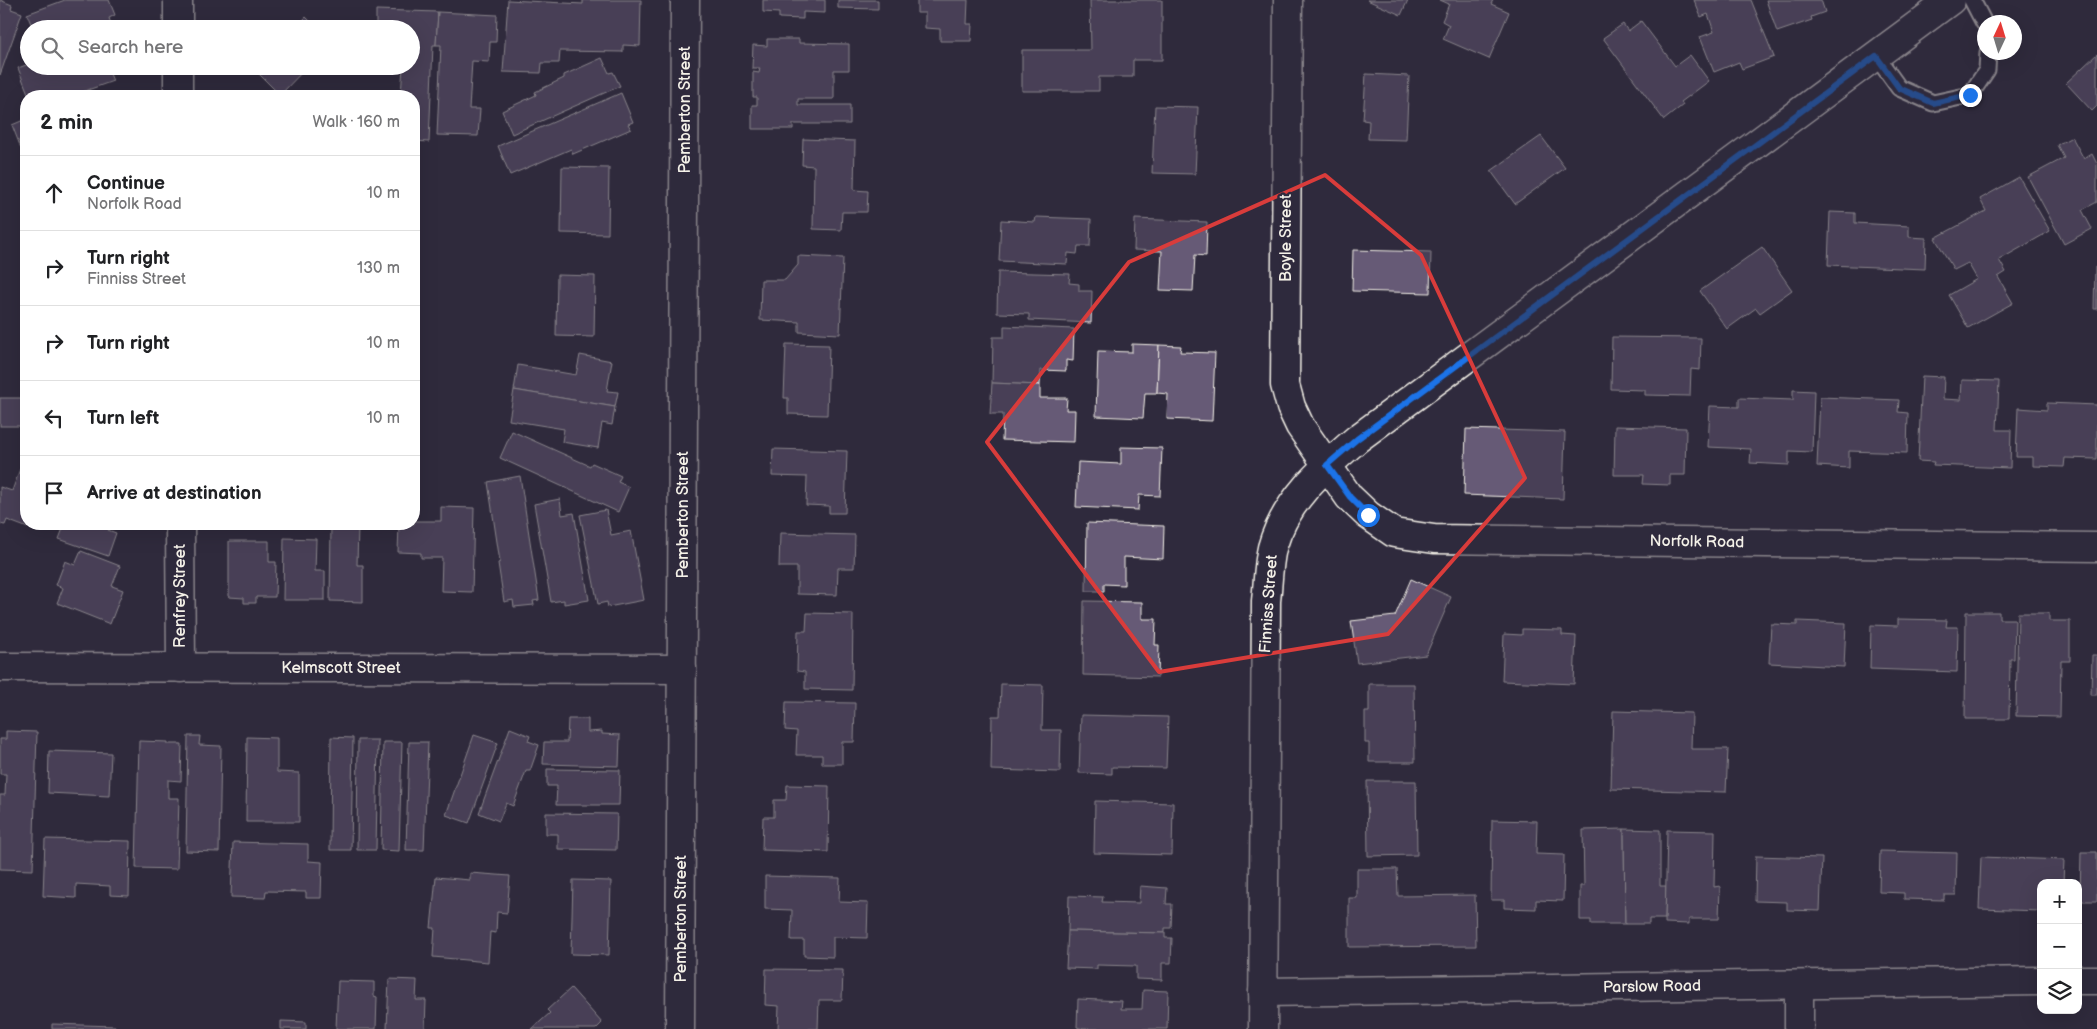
<!DOCTYPE html>
<html lang="en">
<head>
<meta charset="utf-8">
<style>
  body { margin:0; font-family:"Balsamiq Sans",sans-serif; background:#f2f2f2; color:#202124 }
  .controls { position:absolute; right:15px; bottom:15px; display:grid; overflow:hidden; border-radius:10px; box-shadow:0 5px 20px #0002 }
  .controls button { width:45px; height:45px; display:grid; place-items:center; padding:0; border:0; border-bottom:1px solid #e0e0e0; background:#fff; color:#202124; font:25px sans-serif }
  .compass { position:absolute; left:1977px; top:15px; width:45px; height:45px; border-radius:50%; background:#fff; box-shadow:0 5px 20px #0002; rotate:4deg }
  .stop { position:absolute; width:15px; height:15px; margin:-11px; border:4px solid #1a73e8; border-radius:50%; background:#fff }
  .stop.end { background:#1a73e8; border-color:#fff; box-shadow:0 1px 5px #0008 }
  .list { margin:0; padding:0; list-style:none }
  h2 { display:flex; justify-content:space-between; align-items:center; height:65px; margin:0; padding:0 20px; font-size:21px }
  h2 small { font-size:16px; font-weight:400; color:#757577 }
  .list li { display:grid; grid-template-columns:32px 1fr auto; gap:15px; align-items:center; box-sizing:border-box; height:75px; padding:0 20px; border-top:1px solid #e0e0e0 }
  .list b { display:block; font-size:19px; white-space:nowrap }
  .list p { margin:0; font-size:16px; white-space:nowrap; color:#757577 }
  .list em { font-size:16px; font-style:normal; color:#757577 }
  .icon { flex:none; width:28px; height:28px; fill:none; stroke:currentColor; stroke-width:2; stroke-linecap:round; stroke-linejoin:round }
  .map { position:relative; flex:none; width:2097px; height:1029px; overflow:hidden }
  .search { position:absolute; background:#fff; box-shadow:0 5px 20px #0002; left:20px; top:20px; width:400px; height:55px; display:flex; align-items:center; gap:12px; box-sizing:border-box; padding:0 18px; border-radius:28px; color:#757577; font-size:19px }
  .panel { position:absolute; background:#fff; box-shadow:0 5px 20px #0002; left:20px; top:90px; width:400px; height:440px; border-radius:20px }
  .map>svg:first-child { display:block }
  .building { fill:#665a76; stroke:#f4f1e8 }
  .lines { fill:none; stroke-linecap:round; stroke-linejoin:round }
  .service-casing { stroke:#f4f1e8; stroke-width:19 }
  .minor-casing { stroke:#f4f1e8; stroke-width:31 }
  .tertiary-casing { stroke:#f4f1e8; stroke-width:31 }
  .service { stroke:#2f2a3d; stroke-width:15 }
  .minor { stroke:#2f2a3d; stroke-width:28 }
  .tertiary { stroke:#2f2a3d; stroke-width:28 }
  .route { stroke:#1a73e8; stroke-width:6 }
  .marked { fill:none; stroke:#d93c3b; stroke-width:4; stroke-linejoin:round }
  .labels { text-anchor:middle; dominant-baseline:central; stroke-width:5; stroke-linejoin:round; paint-order:stroke }
  .street-label { font-size:16px; fill:#f4f1e8; stroke:#2f2a3d }
</style>
</head>
<body>
<div class="map">
<svg width="2097" height="1029" viewBox="0 0 2097 1029">
  <rect width="100%" height="100%" fill="#2f2a3d"/>
  <filter id="ink" filterUnits="userSpaceOnUse"><feTurbulence type="fractalNoise" baseFrequency=".02" numOctaves="2"/><feDisplacementMap in="SourceGraphic" scale="10" xChannelSelector="R" yChannelSelector="G"/><feConvolveMatrix kernelMatrix="1 2 1 2 8 2 1 2 1" color-interpolation-filters="sRGB"/></filter>
  <g filter="url(#ink)">
    <g class="building">
      <path d="M0,0L12,5L11,9L22,13L0,75Z"/>
      <path d="M65,0H109L115,15L109,18L112,27L108,29H33L27,14Z"/>
      <path d="M508,0L583,4V0H641L640,46L623,45V52L560,51L559,63H542L541,73L503,72Z"/>
      <path d="M763,0H825V13L803,12V19L779,18V13L763,12Z"/>
      <path d="M838,0H878V9L838,8Z"/>
      <path d="M917,0H968L967,24H972L971,41H940V29L925,28V13H917Z"/>
      <path d="M1090,0H1162V60H1133V77H1099V91H1022V50H1091Z"/>
      <path d="M1367,0H1408L1401,15Z"/>
      <path d="M1440,0H1493L1491,4L1509,12L1489,59L1443,39L1449,25L1442,21L1449,4Z"/>
      <path d="M1694,0H1751L1774,57L1742,69L1739,62L1714,72L1700,37L1714,32L1708,14L1701,17Z"/>
      <path d="M1766,0H1821L1825,12L1811,17L1812,20L1777,32Z"/>
      <path d="M376,10L438,12L436,45H433L429,142L414,141V96H401L403,66H411V29H376Z"/>
      <path d="M438,12L497,15L496,42H490L489,62L472,61L469,109H480L478,136L437,135L441,45H436Z"/>
      <path d="M306,17L318,29H294Z"/>
      <path d="M1641,21L1675,66L1690,55L1709,81L1681,102L1683,105L1664,120L1603,38L1623,24L1628,31Z"/>
      <path d="M767,39H799V43L849,44V70H834V99H798V105H850V124H793V129H752V105H757V97H753V72L759,73L760,68H752L753,45L767,46Z"/>
      <path d="M2097,54V106L2092,111L2066,83Z"/>
      <path d="M602,58L609,73L613,72L620,86L512,134L502,111L536,95L535,92L564,78V75Z"/>
      <path d="M29,64V66H113L108,69L113,81L71,96H29L18,68Z"/>
      <path d="M257,66H308L280,95L254,69Z"/>
      <path d="M1366,74L1409,76L1406,140L1368,139L1369,121L1363,120Z"/>
      <path d="M621,93L633,122L628,124L631,129L573,154L571,149L510,175L498,146Z"/>
      <path d="M1155,106L1198,107L1195,174L1152,173Z"/>
      <path d="M26,119V161L12,125Z"/>
      <path d="M1541,136L1565,168L1515,204L1491,171Z"/>
      <path d="M2072,137L2084,159L2092,154L2097,164V202L2082,210L2092,229L2064,244L2028,177L2064,158L2057,145Z"/>
      <path d="M803,139L855,141L854,190L868,191L867,212H842L841,230L813,229L814,166L802,165Z"/>
      <path d="M562,167L609,168L608,234L561,233Z"/>
      <path d="M2019,177L2050,231L1999,260L2006,272L1998,277L2013,303L1968,328L1949,295L1977,279L1968,263L1954,270L1935,238L1986,211L1980,199Z"/>
      <path d="M1830,212L1855,213V223L1909,226V237L1926,238L1925,269L1828,265Z"/>
      <path d="M1036,217L1091,219L1090,246H1078L1077,254L1068,253L1067,264L999,261L1001,220L1035,222Z"/>
      <path d="M1135,219L1207,222L1206,256L1195,255L1193,291L1160,290L1162,251L1134,250Z"/>
      <path d="M1762,247L1792,290L1760,313L1756,308L1727,329L1700,291Z"/>
      <path d="M1353,250L1431,252L1430,293L1352,291Z"/>
      <path d="M798,256L843,258L840,334L799,332V322L760,320L761,280H785L798,265Z"/>
      <path d="M2095,267L2097,268V309H2094Z"/>
      <path d="M998,272L1070,274L1069,283L1079,284V291H1092L1091,323L1029,320V314L997,313Z"/>
      <path d="M557,275L595,276L594,337L556,336Z"/>
      <path d="M1004,326L1074,329L1073,361L1066,360V371L1041,370L1040,385L992,383L993,337H1004Z"/>
      <path d="M1612,337L1701,338L1700,370L1691,369L1690,396L1645,395V390L1611,389Z"/>
      <path d="M786,344L829,345L827,415L788,414V398H784Z"/>
      <path d="M1132,344L1159,345L1157,393H1145L1143,418L1096,416L1098,351L1132,352Z"/>
      <path d="M1159,345L1181,346L1180,352L1215,353L1212,421L1167,419L1168,394L1157,393Z"/>
      <path d="M580,355L612,361L607,391L618,392L615,407L514,390L518,365L576,375Z"/>
      <path d="M1922,376L1944,377L1943,399L1961,400L1962,380L1999,381L1997,430H2011L2010,468L1933,465L1934,462L1918,461Z"/>
      <path d="M992,383L1040,385V398H1067L1066,410H1075L1074,442L1002,440L1003,414H990Z"/>
      <path d="M514,390L615,407L612,425L602,423L598,448L562,442L564,429L509,420Z"/>
      <path d="M1793,390L1814,391L1812,452L1789,451V465L1750,463L1751,449L1708,447L1710,406L1739,407V398L1793,400Z"/>
      <path d="M1820,397L1899,400L1898,412L1908,413L1907,453L1849,451V468L1817,466Z"/>
      <rect x="0" y="398" width="26" height="28"/>
      <path d="M2047,403L2097,405V459L2065,458L2064,467L2033,466V457H2016L2018,408L2047,410Z"/>
      <path d="M1615,426L1686,428L1685,475H1670V485L1643,484L1644,475H1614Z"/>
      <path d="M1466,429L1565,432L1563,499L1464,495Z"/>
      <path d="M512,431L590,466L592,463L621,476L618,482L629,487L618,512L500,458Z"/>
      <path d="M1121,447L1162,448L1160,496L1139,495L1138,510L1076,507L1078,462L1121,464Z"/>
      <path d="M773,449L847,451L845,513H829V506L806,505L807,477L772,476Z"/>
      <path d="M20,469L26,471V524H29L28,528L7,520L5,525L0,524V487L12,491Z"/>
      <path d="M520,476L539,600L533,601L534,605L514,607L513,600L504,602L498,563L500,562L488,482Z"/>
      <path d="M560,499L562,515L574,513L589,600L564,604V600L551,602L534,504Z"/>
      <path d="M441,507L474,508L472,592L441,591L442,558H421V553L398,552L399,524H414V521H441Z"/>
      <path d="M606,510L611,535L631,531L644,600L608,607L607,602L598,604L580,515Z"/>
      <path d="M1087,523L1164,526L1163,559L1124,557V585L1104,584V591H1086Z"/>
      <path d="M59,524H111L108,530L116,533L108,556L59,539L64,526Z"/>
      <path d="M331,525H358L357,565H363V602L330,601Z"/>
      <path d="M780,533L855,535L854,568H838L837,595L797,594V567H779Z"/>
      <path d="M284,538L316,539L315,571H325V600H283Z"/>
      <path d="M229,541H269V562H276L275,597H256V603H244V598L229,597Z"/>
      <path d="M81,551L120,566L112,586L123,590L110,624L57,603L63,588L56,585L65,561L75,565Z"/>
      <path d="M1411,579L1451,597L1426,655L1357,663L1351,621L1395,616Z"/>
      <path d="M1084,601L1142,602V619H1156L1155,645H1159L1158,677L1083,675Z"/>
      <path d="M1966,612H1999V619H2015L2014,659H2010L2009,719H1965Z"/>
      <path d="M807,613L853,614L852,690L805,689V672L797,671L798,631H806Z"/>
      <path d="M2018,613H2049V621H2070V661H2061L2060,717L2016,716Z"/>
      <path d="M1898,619L1947,620L1946,627H1958L1957,672L1870,669L1871,625L1898,626Z"/>
      <path d="M1797,621L1846,623L1844,667L1769,663L1771,624L1797,625Z"/>
      <path d="M1522,629L1562,630V635L1576,636L1574,684L1502,681L1504,634L1522,635Z"/>
      <path d="M2092,655H2097V695H2091Z"/>
      <path d="M1001,684L1043,685L1042,730H1061L1060,772L991,770L992,716H1000Z"/>
      <path d="M1369,684H1414L1415,762H1369V743H1365V712H1369Z"/>
      <path d="M786,702L855,703L854,742H842V764H822V755H796L797,731L785,730Z"/>
      <path d="M1613,711L1692,713L1691,749H1728L1726,792L1611,789Z"/>
      <path d="M1081,715L1168,717L1166,768L1112,767V774L1079,773Z"/>
      <path d="M568,719H588V732L602,731V734L620,735L619,766L543,764L544,742H567Z"/>
      <path d="M510,728L530,736L528,741L539,745L530,771H526L513,806L506,803L499,821L479,813Z"/>
      <path d="M6,731L37,732L33,870L0,869V795H5L6,774H0V739H6Z"/>
      <path d="M474,735L498,743L469,823L446,815Z"/>
      <path d="M188,736H200L199,745L221,746L219,852L186,851Z"/>
      <path d="M247,737L277,738V772L299,773V822H246Z"/>
      <path d="M331,737L353,738L351,850H330Z"/>
      <path d="M358,740H378L376,850H357Z"/>
      <path d="M139,741L168,742V744H182L181,781L168,780V798H179L177,869L136,868Z"/>
      <path d="M383,742H402L399,851L381,850Z"/>
      <path d="M409,742H428L424,850H406Z"/>
      <path d="M49,751L111,753L109,796L48,793Z"/>
      <path d="M547,769L620,770L619,805H556L557,786H547Z"/>
      <path d="M1367,781H1416L1417,855L1368,856Z"/>
      <path d="M787,785L829,786L828,852L762,850L763,817H774V800H786Z"/>
      <path d="M1095,801L1173,803L1172,855L1094,853Z"/>
      <path d="M546,813L617,814L616,850L558,849V834H546Z"/>
      <path d="M1492,820L1537,821L1536,854L1564,855L1563,901L1536,900V909L1504,908V900H1491Z"/>
      <path d="M1624,829L1625,924H1591V920H1580V886H1584L1583,830Z"/>
      <path d="M1624,829L1660,830V886H1666L1665,919H1649V924H1625Z"/>
      <path d="M1667,830L1715,831L1714,887L1720,886L1719,919H1689V924L1665,923Z"/>
      <path d="M45,839L130,841L129,896L110,895V886L76,884V898L43,896Z"/>
      <path d="M233,842L308,844V861L322,862L321,898H306V892L266,891L265,898L231,897Z"/>
      <path d="M1880,851L1957,853L1956,895H1944V900L1904,899V893L1879,892Z"/>
      <path d="M2081,852H2097V901H2080Z"/>
      <path d="M1756,856L1822,858L1820,911L1787,910V902L1755,901Z"/>
      <path d="M1981,857L2064,860L2063,883H2041V911L1979,909Z"/>
      <path d="M1357,869H1397L1398,896L1475,895L1476,946L1349,947V898H1357Z"/>
      <path d="M470,873L510,876L507,913L497,912L496,933L490,932L488,962L433,957L435,928H431L436,877L470,880Z"/>
      <path d="M765,876L840,878L839,902L868,903L867,938L833,937V957L804,956V940H791L792,910L765,909Z"/>
      <path d="M573,880L611,881L609,955L571,954Z"/>
      <path d="M1140,886L1167,888L1166,904H1172L1171,928H1165V933L1068,931L1069,896L1103,897L1102,902L1139,903Z"/>
      <path d="M1068,931L1165,933V938H1172L1171,963H1162V980L1136,979V966L1097,965V969L1066,968Z"/>
      <path d="M766,969L843,970L842,1000H819L818,1029H778L779,1006L765,1005Z"/>
      <path d="M389,979L417,980L416,1000H426L425,1029H387Z"/>
      <path d="M338,981L374,982V996L377,997L376,1029H336Z"/>
      <path d="M571,988L602,1023L596,1029H532L550,1013L547,1010Z"/>
      <path d="M1143,990L1168,991L1167,1029H1083L1077,1027L1078,999L1122,1001L1121,1009H1142Z"/>
      <path d="M281,1021L306,1022V1029H281Z"/>
      <path d="M52,1024L115,1026V1029H52Z"/>
    </g>
    <g class="lines">
      <defs>
        <g id="service">
          <path d="M1972,0L1984,23"/>
          <path d="M1876,56L1899,88L1933,103L1970,95L1987,70L1988,52"/>
        </g>
        <g id="minor">
          <path d="M178,0V29"/>
          <path d="M1288,0L1285,385L1291,407L1300,426L1349,497L1368,515L1394,533L1434,539L2097,547"/>
          <path d="M178,66V96"/>
          <path d="M180,524L181,668"/>
          <path d="M0,667L682,669"/>
          <path d="M2078,980H2097"/>
          <path d="M1263,992L2041,981"/>
          <path d="M680,1029L685,0"/>
          <path d="M1799,1029V986"/>
        </g>
        <path id="tertiary" d="M1263,1029L1266,601C1268,584 1268,565 1272,548C1285,501 1322,469 1357,439L1951,0"/>
      </defs>
      <use href="#service" class="service-casing"/>
      <use href="#minor" class="minor-casing"/>
      <use href="#tertiary" class="tertiary-casing"/>
      <use href="#service" class="service"/>
      <use href="#minor" class="minor"/>
      <use href="#tertiary" class="tertiary"/>
    </g>
  </g>
  <g class="lines" filter="url(#ink)">
    <path class="route" d="M1368,515L1350,497L1327,465L1357,439L1876,56L1899,88L1933,103L1970,95"/>
  </g>
  <path d="M0 0H2097V1029H0ZM1325,175L1421,255L1525,478L1388,634L1159,672L987,442L1129,262Z" fill="#2f2a3d" fill-opacity=".55" fill-rule="evenodd"/>
  <path class="marked" d="M1325,175L1421,255L1525,478L1388,634L1159,672L987,442L1129,262Z"/>
  <g class="labels">
    <g class="street-label">
      <text transform="translate(685 110) rotate(-90)">Pemberton Street</text>
      <text transform="translate(1286 238) rotate(-90)">Boyle Street</text>
      <text transform="translate(683 515) rotate(-90)">Pemberton Street</text>
      <text transform="translate(1697 542) rotate(1)">Norfolk Road</text>
      <text transform="translate(180 596) rotate(-90)">Renfrey Street</text>
      <text transform="translate(1269 604) rotate(-86)">Finniss Street</text>
      <text x="341" y="668">Kelmscott Street</text>
      <text transform="translate(681 919) rotate(-90)">Pemberton Street</text>
      <text transform="translate(1652 987) rotate(-1)">Parslow Road</text>
    </g>
  </g>
</svg>
<div class="controls">
<button>+</button>
<button>−</button>
<button><svg class="icon" aria-label="layers" viewBox="0 0 24 24"><path d="M12 4l9 5-9 5-9-5zM3 14l9 5 9-5"/></svg></button>
</div>
<svg class="compass" viewBox="-18 -18 36 36"><path d="M0-13l5 13h-10z" fill="#e53935"/><path d="M0 13l5-13h-10z" fill="#757577"/></svg>
<div class="stop" style="left:1368px;top:515px"></div>
<div class="stop end" style="left:1970px;top:95px"></div>
<div class="search"><svg class="icon" aria-label="search" viewBox="0 0 24 24"><circle cx="10" cy="10" r="6"/><path d="M15 15l6 6"/></svg>Search here</div>
<section class="panel">
<h2>2 min<small>Walk · 160 m</small></h2>
<ul class="list">
<li><svg class="icon" aria-label="ahead" viewBox="0 0 24 24"><path d="M12 20V5M6 11l6-6 6 6"/></svg><div><b>Continue</b><p>Norfolk Road</p></div><em>10 m</em></li>
<li><svg class="icon" aria-label="right" viewBox="0 0 24 24"><path d="M7 20v-9h11M14 6l5 5-5 5"/></svg><div><b>Turn right</b><p>Finniss Street</p></div><em>130 m</em></li>
<li><svg class="icon" aria-label="right" viewBox="0 0 24 24"><path d="M7 20v-9h11M14 6l5 5-5 5"/></svg><div><b>Turn right</b></div><em>10 m</em></li>
<li><svg class="icon" aria-label="left" viewBox="0 0 24 24"><path d="M17 20v-9H6M10 6l-5 5 5 5"/></svg><div><b>Turn left</b></div><em>10 m</em></li>
<li><svg class="icon" aria-label="arrive" viewBox="0 0 24 24"><path d="M6 21V4h12l-3 4 3 4H6"/></svg><div><b>Arrive at destination</b></div></li>
</ul>
</section>
</div>
</body>
</html>
